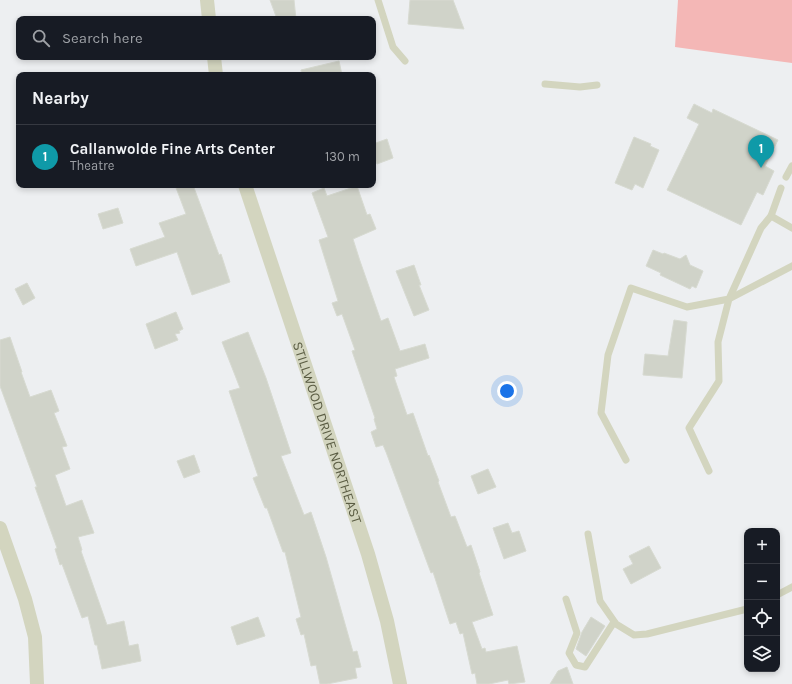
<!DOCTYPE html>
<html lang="en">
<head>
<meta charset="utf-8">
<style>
  body { margin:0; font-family:Karla,sans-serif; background:#242831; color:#f1f3f6 }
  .controls { position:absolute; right:12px; bottom:12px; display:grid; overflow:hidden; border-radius:8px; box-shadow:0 2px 6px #0003 }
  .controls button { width:36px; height:36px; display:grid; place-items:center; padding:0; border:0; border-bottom:1px solid #363941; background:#171b24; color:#f1f3f6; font:20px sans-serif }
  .you { position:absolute; left:507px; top:391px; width:14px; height:14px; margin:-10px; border:3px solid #fff; border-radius:50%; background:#1a73e8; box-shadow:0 0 0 6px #1a73e833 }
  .badge { display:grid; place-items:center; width:26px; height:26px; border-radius:50%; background:#c6f404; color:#fff; font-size:13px; font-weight:700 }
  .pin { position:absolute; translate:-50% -33px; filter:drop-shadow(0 1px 2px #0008) }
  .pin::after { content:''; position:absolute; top:21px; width:14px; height:12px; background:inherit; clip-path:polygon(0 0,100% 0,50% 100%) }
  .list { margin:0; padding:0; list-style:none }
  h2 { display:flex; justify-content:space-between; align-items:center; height:52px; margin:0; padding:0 16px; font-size:17px }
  h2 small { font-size:13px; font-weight:400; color:#9ea1a6 }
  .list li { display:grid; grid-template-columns:26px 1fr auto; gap:12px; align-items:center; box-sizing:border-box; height:64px; padding:0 16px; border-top:1px solid #363941 }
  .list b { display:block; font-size:15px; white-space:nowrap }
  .list p { margin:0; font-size:13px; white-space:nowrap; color:#9ea1a6 }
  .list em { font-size:13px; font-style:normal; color:#9ea1a6 }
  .icon { flex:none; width:22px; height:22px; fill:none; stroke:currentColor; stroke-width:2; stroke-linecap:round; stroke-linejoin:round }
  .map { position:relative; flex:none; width:792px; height:684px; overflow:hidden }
  .search { position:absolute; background:#171b24; box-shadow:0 2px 6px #0003; left:16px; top:16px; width:360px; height:44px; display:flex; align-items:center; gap:10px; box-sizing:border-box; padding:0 14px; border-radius:8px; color:#9ea1a6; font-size:15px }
  .panel { position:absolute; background:#171b24; box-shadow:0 2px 6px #0003; left:16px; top:72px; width:360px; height:116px; border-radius:8px }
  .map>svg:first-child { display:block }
  .green { fill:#f4b7b6 }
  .building { fill:#d0d3c9; stroke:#d7dad1 }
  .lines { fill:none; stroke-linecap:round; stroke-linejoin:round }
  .lane { stroke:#d3d5bf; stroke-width:7 }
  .street { stroke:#d3d5bf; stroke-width:14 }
  .labels { text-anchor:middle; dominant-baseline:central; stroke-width:4; stroke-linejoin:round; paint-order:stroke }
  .street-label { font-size:14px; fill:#5b5d44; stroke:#fff }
</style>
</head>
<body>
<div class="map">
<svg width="792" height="684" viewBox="0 0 792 684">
  <rect width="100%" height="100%" fill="#edeff1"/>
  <path class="green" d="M678,0H792V63L675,47Z"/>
  <g class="building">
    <path d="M270,0H294L296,19H277Z"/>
    <path d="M410,0H453L464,29L408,24Z"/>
    <path d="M339,61L342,75H302L301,70Z"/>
    <path d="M694,104L712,113L713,109L778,140L765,166L774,171L763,195L757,192L741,225L667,190L699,124L687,118Z"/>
    <path d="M634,137L651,144L650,146L659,150L643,188L635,184L632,190L615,183Z"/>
    <path d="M387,139L393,158L377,164L373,153V144Z"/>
    <path d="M175,185H193L219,255L221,254L230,282L192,295L177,252L136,266L130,249L165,237L159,223L186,214Z"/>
    <path d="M357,186L367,215L370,214L376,229L353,239L360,261L381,321L388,318L400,351L425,344L429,358L395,369L397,376L394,377L407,415L413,413L428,456L429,455L439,481L438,482L451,517L455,516L467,547L471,545L480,572L479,573L493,615L472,622L482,649L485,648L486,652L517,646L525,682L509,684L508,680L489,684H477L475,673L472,674L463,633L460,634L456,622L450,624L433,572L431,573L386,452L383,445L376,447L371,432L377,429L374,419L375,418L352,351L355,350L342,314L337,316L332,303L338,301L319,240L328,237L312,193L324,188L327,196Z"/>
    <path d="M118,208L123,223L103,229L98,214Z"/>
    <path d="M653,250L663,254L664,253L680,259L686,255L690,265L703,271L696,288L692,286L690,289L660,275L661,273L646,266Z"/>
    <path d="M414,265L421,285H419L429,310L414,316L396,271Z"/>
    <path d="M27,283L35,298L23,305L15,289Z"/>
    <path d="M176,312L183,329L179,331L180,333L175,334L178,340L155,349L146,324Z"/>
    <path d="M674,320L687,322L682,378L643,375L645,354L668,356Z"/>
    <path d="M248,332L266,378L291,453L281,456L304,515L311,512L326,557L353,652L357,651L361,667L355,668L357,678L327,684H320L316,665L311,666L304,634L301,635L296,619L301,617L285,552H283L267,508H265L253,478L258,476L229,391L240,388L222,342Z"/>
    <path d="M10,337L22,372H21L30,397L51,390L59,411L54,413L67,446L62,447L70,469L55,475L66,506L82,500L94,533L78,537L82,550L81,551L107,625L124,621L129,646L138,644L141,661L102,669L97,645H95L88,616L82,618L62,564L60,565L55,549L57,548L35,487H37L0,386V340Z"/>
    <path d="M194,455L200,472L184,478L177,461Z"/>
    <path d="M488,469L496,487L478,494L471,476Z"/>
    <path d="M508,523L512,533L519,531L526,551L504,559L493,528Z"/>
    <path d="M649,546L661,568L631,584L623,569L633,564L629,556Z"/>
    <path d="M258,617L265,636L237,645L231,627Z"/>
    <path d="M591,617L605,626L586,656L576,649L582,632Z"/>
    <path d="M567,667L573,684H550L558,671Z"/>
  </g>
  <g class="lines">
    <g class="lane">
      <path d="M378,0L393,47L405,61"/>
      <path d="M545,84L580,87L597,85"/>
      <path d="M786,177L792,166"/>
      <path d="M771,216L792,228"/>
      <path d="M626,460L601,413L608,355L631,288L687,307L729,299L761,228L771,216L781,188"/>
      <path d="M709,471L689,428L719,381L718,342L729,299L792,266"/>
      <path d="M588,534L600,601L616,624L634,635L647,634L747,609"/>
      <path d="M777,595L792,587"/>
      <path d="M566,599L577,633L569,653L576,665L585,667L614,622"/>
    </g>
    <g class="street">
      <path d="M207,0L209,19"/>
      <path d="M214,57L216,75"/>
      <path id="s1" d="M245,185L368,554L387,621L400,684"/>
      <path d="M0,528L25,599L35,637L37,684"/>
    </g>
  </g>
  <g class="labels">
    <g class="street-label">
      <text stroke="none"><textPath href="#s1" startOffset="261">STILLWOOD DRIVE NORTHEAST</textPath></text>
    </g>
  </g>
</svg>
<div class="controls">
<button>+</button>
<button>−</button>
<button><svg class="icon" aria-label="locate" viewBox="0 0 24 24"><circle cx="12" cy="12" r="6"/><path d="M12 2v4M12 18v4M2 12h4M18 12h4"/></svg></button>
<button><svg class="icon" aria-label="layers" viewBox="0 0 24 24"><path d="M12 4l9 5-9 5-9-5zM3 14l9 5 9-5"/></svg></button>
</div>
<div class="you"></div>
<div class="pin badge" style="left:761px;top:168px;background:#0f9aa8">1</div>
<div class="search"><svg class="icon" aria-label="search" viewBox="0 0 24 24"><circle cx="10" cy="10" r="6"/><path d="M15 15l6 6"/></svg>Search here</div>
<section class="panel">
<h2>Nearby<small></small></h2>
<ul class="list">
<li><span class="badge" style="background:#0f9aa8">1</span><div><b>Callanwolde Fine Arts Center</b><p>Theatre</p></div><em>130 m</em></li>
</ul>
</section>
</div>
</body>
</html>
